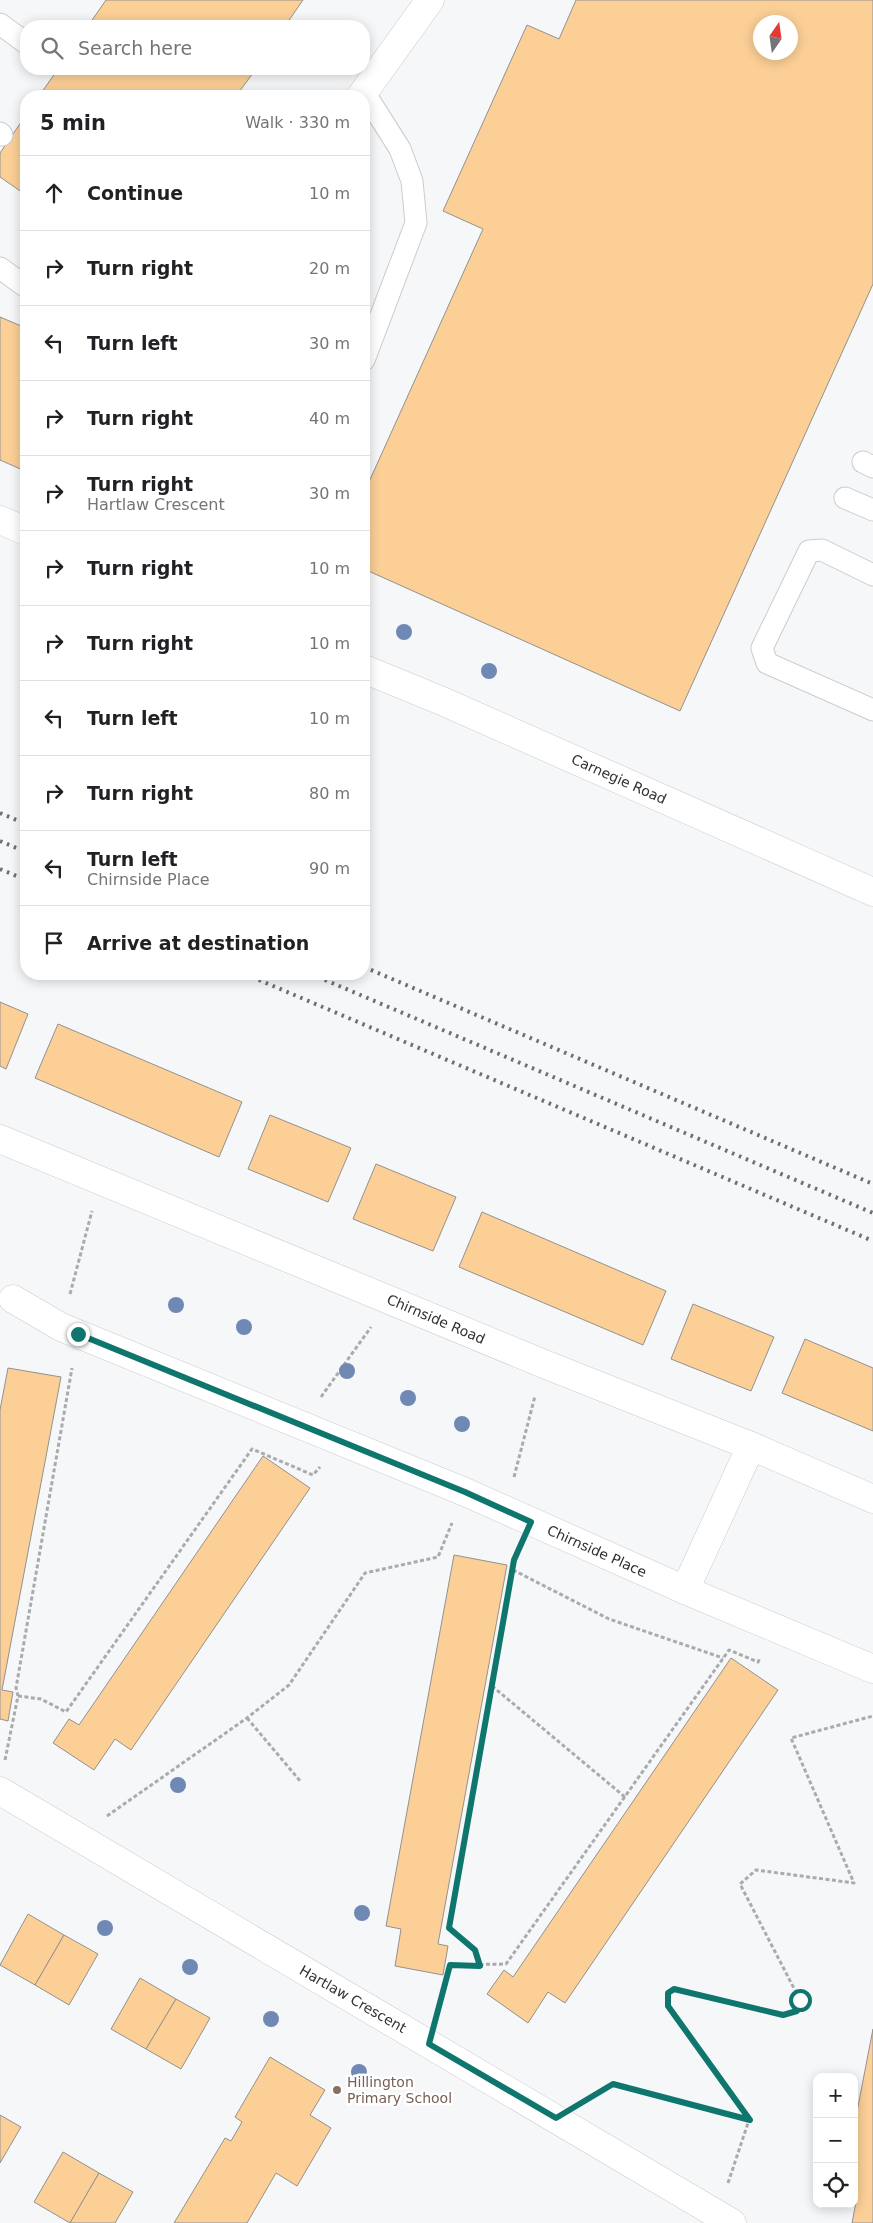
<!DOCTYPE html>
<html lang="en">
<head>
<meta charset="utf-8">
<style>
  body { margin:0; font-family:"DejaVu Sans",sans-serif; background:#f6f6f6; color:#202124 }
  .controls { position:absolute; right:15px; bottom:15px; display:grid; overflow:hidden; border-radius:10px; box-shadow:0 2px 12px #0003 }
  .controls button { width:45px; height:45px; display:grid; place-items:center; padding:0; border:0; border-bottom:1px solid #e0e0e0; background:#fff; color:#202124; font:25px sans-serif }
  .compass { position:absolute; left:753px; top:15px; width:45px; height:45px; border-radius:50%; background:#fff; box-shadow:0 2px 12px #0003; rotate:13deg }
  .stop { position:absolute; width:15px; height:15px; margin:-11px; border:4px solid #0f766e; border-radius:50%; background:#fff }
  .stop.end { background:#0f766e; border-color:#fff; box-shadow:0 1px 5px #0008 }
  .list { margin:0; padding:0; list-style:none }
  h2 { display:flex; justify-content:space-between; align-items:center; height:65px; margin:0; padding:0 20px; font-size:21px }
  h2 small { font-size:16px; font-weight:400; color:#757577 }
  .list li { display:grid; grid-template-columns:32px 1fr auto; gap:15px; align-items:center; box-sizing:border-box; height:75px; padding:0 20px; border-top:1px solid #e0e0e0 }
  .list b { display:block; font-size:19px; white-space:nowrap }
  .list p { margin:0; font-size:16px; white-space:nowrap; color:#757577 }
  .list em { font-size:16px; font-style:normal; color:#757577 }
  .icon { flex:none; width:28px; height:28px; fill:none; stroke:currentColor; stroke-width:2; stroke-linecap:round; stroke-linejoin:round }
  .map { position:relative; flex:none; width:873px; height:2223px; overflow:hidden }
  .search { position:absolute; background:#fff; box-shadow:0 2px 12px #0003; left:20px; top:20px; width:350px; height:55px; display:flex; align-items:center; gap:12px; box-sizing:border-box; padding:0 18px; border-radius:20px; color:#757577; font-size:19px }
  .panel { position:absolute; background:#fff; box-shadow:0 2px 12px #0003; left:20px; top:90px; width:350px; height:890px; border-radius:20px }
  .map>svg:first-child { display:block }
  .building { fill:#fbcf96; stroke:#939190; fill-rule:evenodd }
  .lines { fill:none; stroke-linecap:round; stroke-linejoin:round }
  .lane-casing { stroke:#cbccce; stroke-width:23 }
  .street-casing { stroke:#cbccce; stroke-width:29 }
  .path { stroke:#aaabad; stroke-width:3; stroke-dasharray:4 2.5; stroke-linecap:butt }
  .lane { stroke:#fff; stroke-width:21 }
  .street { stroke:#fff; stroke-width:28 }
  .rail { stroke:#6d6f70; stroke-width:4; stroke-dasharray:2.5 5; stroke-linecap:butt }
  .tree { fill:#7088b4 }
  .route { stroke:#0f766e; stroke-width:6 }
  .education-dot { fill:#8d6e63; stroke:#fff; stroke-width:2 }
  .labels { text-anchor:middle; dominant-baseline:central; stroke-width:5; stroke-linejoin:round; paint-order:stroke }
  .street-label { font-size:14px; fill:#303132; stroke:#fff }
  .education-label { font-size:14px; fill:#785e54; stroke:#fff; text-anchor:start }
</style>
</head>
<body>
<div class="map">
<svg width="873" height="2223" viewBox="0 0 873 2223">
  <rect width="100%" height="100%" fill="#f5f7f9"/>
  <g class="building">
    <path d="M106,0H303L285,26H88Z"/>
    <path d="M576,0H873V284L680,711L364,569V493L483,229L443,211L527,25L559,39ZM760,22H790V52H760Z"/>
    <path d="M58,69H256L236,96H39Z"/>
    <path d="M26,115V195L0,177V153Z"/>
    <path d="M0,317L26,328L25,471L0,460Z"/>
    <path d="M0,1002L28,1014L6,1069L0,1066Z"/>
    <path d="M58,1024L242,1102L219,1157L35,1078Z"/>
    <path d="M270,1115L351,1148L328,1202L248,1169Z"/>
    <path d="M376,1164L456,1197L433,1251L353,1219Z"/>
    <path d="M482,1212L666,1291L643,1345L459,1267Z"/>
    <path d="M693,1304L774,1337L751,1391L671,1359Z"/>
    <path d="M805,1339L873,1368V1431L782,1393Z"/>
    <path d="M8,1368L61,1377L2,1690L13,1692L8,1721L0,1719V1410Z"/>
    <path d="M263,1456L310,1488L131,1750L115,1739L94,1770L53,1743L69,1719L79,1725Z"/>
    <path d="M454,1555L507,1565L438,1944L448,1946L443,1975L395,1966L401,1929L386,1926Z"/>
    <path d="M731,1658L778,1690L565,2003L548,1992L528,2023L487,1994L504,1970L513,1977Z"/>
    <path d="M28,1914L64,1935L35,1985L0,1965Z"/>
    <path d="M64,1935L98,1954L69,2005L35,1985Z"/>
    <path d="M140,1978L176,1999L146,2049L111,2029Z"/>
    <path d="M176,1999L210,2018L181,2069L146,2049Z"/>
    <path d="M873,2029V2223H852L857,2197L854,2196V2127Z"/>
    <path d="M270,2057L325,2090L310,2115L331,2128L297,2186L276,2173L247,2223H174L225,2138L231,2141L242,2122L235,2117Z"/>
    <path d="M0,2115L21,2127L0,2163Z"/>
    <path d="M63,2152L99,2173L70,2223L34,2202Z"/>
    <path d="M99,2173L133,2192L115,2223H70Z"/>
  </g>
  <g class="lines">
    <defs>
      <g id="lane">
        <path d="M0,24L26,43"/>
        <path d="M0,133L2,135"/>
        <path d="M0,268L26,287"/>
        <path d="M364,360L416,223L412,181L400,149L364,92"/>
        <path d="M863,462L873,467"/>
        <path d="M845,498L873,510"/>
        <path d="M873,575L822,550L809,551L762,648L767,663L873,710"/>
      </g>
      <g id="street">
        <path d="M361,96L430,0"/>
        <path d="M0,520L26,531"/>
        <path d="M364,669L442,701L873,892"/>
        <path d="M0,1139L544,1364L751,1446L873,1499"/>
        <path d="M13,1299L61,1327L465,1492L685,1590L873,1669"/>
        <path d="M685,1590L751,1446"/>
        <path d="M0,1791L732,2223"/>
      </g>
    </defs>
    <use href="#lane" class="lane-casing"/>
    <use href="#street" class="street-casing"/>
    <g class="path">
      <path d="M70,1294L92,1211"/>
      <path d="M321,1397L371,1327"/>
      <path d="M514,1477L535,1396"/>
      <path d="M513,1570L609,1619L723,1658"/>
      <path d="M492,1686L625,1797"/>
      <path d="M18,1696L41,1699L66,1712L252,1449L313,1475L320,1467"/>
      <path d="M247,1718L301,1782"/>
      <path d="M5,1760L18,1696L16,1688L72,1368"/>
      <path d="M107,1816L247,1718L289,1685L365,1573L438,1557L452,1523"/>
      <path d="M480,1966L475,1950L449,1928L514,1561L518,1551"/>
      <path d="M438,2012L450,1965L506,1964L729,1650L758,1662L760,1658"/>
      <path d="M588,2099L613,2085L749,2120"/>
      <path d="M749,2120L668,2006V1993L674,1989L783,2015L797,2011L800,2000L740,1884L756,1870L854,1883L791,1738L873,1716"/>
      <path d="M728,2183L749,2120"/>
    </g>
    <use href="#lane" class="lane"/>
    <use href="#street" class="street"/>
    <g class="rail">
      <path d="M0,813L26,824"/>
      <path d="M0,841L26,852"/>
      <path d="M0,869L26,880"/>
      <path d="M364,967L873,1184"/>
      <path d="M245,974L873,1241"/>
      <path d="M311,974L873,1213"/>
    </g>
  </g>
  <g class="tree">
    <circle cx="404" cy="632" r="8"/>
    <circle cx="489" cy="671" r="8"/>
    <circle cx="176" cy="1305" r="8"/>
    <circle cx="244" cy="1327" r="8"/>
    <circle cx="347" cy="1371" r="8"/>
    <circle cx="408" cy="1398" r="8"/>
    <circle cx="462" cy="1424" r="8"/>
    <circle cx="178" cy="1785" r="8"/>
    <circle cx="362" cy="1913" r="8"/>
    <circle cx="105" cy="1928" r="8"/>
    <circle cx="190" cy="1967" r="8"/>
    <circle cx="271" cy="2019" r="8"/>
    <circle cx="359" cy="2072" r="8"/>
  </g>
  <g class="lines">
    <path class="route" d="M78,1334L465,1492L531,1522L514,1560L449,1928L475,1950L480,1966L450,1965L429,2044L556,2118L613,2084L750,2120L668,2006V1993L674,1989L783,2015L797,2011L800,2000"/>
  </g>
  <circle class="education-dot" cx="337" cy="2090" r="5"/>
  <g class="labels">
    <g class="street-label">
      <text transform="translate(619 779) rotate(24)">Carnegie Road</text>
      <text transform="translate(436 1319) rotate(23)">Chirnside Road</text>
      <text transform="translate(597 1551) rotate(24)">Chirnside Place</text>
      <text transform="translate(353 1999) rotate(30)">Hartlaw Crescent</text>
    </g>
    <g class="education-label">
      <text x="347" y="2082">Hillington<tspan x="347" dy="16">Primary School</tspan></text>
    </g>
  </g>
</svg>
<div class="controls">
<button>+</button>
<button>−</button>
<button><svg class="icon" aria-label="locate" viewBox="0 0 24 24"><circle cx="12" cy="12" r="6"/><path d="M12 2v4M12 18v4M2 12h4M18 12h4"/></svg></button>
</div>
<svg class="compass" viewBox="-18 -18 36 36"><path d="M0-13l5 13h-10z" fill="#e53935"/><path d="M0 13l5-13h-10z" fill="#757577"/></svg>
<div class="stop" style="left:800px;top:2000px"></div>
<div class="stop end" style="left:78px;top:1334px"></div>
<div class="search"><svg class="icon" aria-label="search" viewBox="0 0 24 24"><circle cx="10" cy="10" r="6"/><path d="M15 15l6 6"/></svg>Search here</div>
<section class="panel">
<h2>5 min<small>Walk · 330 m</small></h2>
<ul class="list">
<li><svg class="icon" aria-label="ahead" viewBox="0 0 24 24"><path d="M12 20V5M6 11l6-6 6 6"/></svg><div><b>Continue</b></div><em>10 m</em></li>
<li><svg class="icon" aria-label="right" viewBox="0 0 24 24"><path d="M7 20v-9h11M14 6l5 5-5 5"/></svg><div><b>Turn right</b></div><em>20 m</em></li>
<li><svg class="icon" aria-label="left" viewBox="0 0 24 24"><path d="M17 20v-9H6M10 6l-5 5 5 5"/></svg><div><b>Turn left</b></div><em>30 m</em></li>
<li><svg class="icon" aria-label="right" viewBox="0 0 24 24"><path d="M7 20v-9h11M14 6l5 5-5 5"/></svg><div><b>Turn right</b></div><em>40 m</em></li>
<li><svg class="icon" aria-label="right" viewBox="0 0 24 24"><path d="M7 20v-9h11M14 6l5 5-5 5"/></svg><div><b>Turn right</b><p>Hartlaw Crescent</p></div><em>30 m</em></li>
<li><svg class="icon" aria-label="right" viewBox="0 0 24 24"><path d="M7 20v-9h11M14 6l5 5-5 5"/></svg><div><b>Turn right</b></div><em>10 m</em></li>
<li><svg class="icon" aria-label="right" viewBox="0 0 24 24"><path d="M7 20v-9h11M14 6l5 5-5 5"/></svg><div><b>Turn right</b></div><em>10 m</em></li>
<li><svg class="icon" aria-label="left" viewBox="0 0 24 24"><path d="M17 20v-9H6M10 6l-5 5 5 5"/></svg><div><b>Turn left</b></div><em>10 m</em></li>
<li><svg class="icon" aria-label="right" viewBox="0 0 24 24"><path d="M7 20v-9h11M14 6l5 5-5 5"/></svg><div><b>Turn right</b></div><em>80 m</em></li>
<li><svg class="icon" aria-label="left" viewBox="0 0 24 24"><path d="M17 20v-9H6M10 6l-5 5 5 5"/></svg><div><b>Turn left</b><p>Chirnside Place</p></div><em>90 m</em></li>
<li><svg class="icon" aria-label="arrive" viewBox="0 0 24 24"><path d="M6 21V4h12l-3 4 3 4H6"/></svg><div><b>Arrive at destination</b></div></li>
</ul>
</section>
</div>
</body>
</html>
